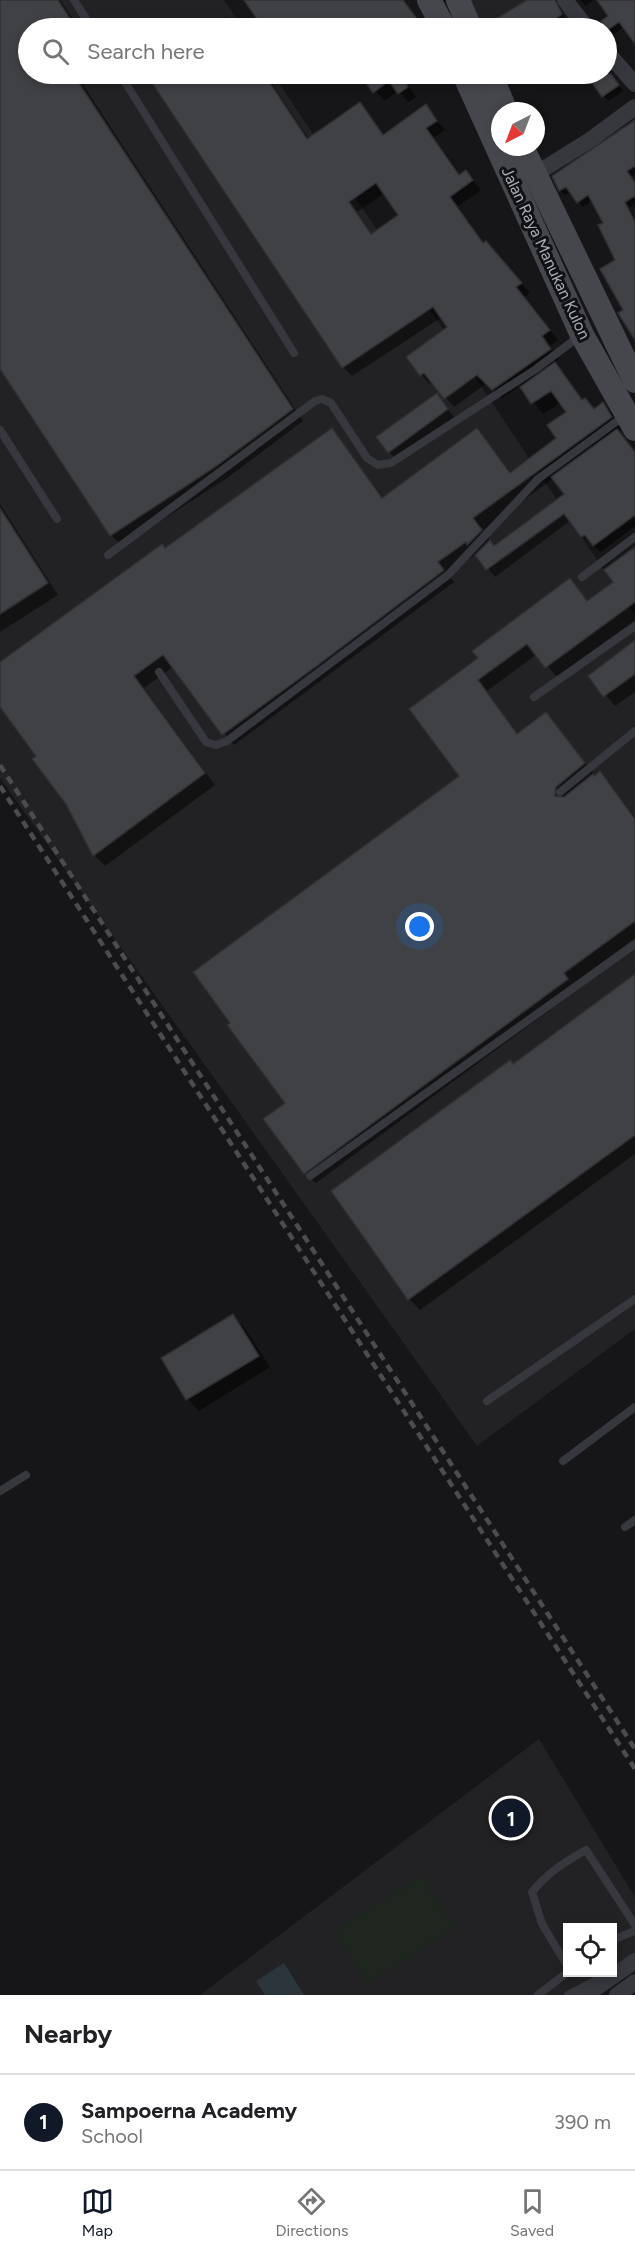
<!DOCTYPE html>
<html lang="en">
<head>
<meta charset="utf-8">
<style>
  body { margin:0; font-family:Figtree,sans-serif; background:#f2f2f2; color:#202124 }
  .controls { position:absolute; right:18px; bottom:18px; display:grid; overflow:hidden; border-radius:0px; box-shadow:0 3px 9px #0003 }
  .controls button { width:54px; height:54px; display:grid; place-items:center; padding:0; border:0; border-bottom:2px solid #e0e0e0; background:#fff; color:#202124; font:30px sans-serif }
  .compass { position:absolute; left:491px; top:102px; width:54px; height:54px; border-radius:50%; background:#fff; box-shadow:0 3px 9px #0003; rotate:222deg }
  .you { position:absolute; left:420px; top:927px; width:21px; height:21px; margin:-15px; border:4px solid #fff; border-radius:50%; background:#1a73e8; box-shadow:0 0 0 9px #1a73e833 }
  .badge { display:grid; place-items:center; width:39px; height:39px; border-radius:50%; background:#111827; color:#fff; font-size:20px; font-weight:700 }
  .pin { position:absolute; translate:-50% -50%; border:3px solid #fff; box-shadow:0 2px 6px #0006 }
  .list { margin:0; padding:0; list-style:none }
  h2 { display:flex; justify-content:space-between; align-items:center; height:78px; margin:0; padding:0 24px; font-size:26px }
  h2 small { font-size:20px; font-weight:400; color:#757577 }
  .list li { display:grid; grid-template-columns:39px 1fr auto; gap:18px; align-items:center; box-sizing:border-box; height:96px; padding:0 24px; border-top:2px solid #e0e0e0 }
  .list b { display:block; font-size:22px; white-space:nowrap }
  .list p { margin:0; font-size:20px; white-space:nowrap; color:#757577 }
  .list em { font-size:20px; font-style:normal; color:#757577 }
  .icon { flex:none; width:33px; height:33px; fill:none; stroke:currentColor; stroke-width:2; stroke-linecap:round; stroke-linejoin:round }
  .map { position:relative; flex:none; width:635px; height:1995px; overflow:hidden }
  .search { position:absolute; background:#fff; box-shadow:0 3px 9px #0003; left:18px; right:18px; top:18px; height:66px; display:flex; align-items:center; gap:15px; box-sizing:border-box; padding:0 21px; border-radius:33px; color:#757577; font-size:22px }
  .sheet { height:174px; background:#fff }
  nav { display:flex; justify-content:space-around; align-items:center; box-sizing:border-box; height:84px; border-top:2px solid #e0e0e0; background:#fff; font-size:16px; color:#757577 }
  nav a { display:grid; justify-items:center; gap:3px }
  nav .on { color:#111827 }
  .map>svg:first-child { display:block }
  .built { fill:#222225; fill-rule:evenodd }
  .green { fill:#1e261f }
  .water { fill:#2c353c }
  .shadow { fill:#0007; fill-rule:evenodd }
  .building { fill:#404145; stroke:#303034; stroke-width:1.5; fill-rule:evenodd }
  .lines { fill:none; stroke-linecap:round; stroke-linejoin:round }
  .lane { stroke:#37383d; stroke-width:8 }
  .street { stroke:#37383d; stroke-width:16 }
  .secondary { stroke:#45474d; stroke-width:24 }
  .rail { stroke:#4a4c52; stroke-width:4.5; stroke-dasharray:8 6; stroke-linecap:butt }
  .labels { text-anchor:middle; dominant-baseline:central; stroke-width:6; stroke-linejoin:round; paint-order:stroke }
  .street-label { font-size:16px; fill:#a8adb8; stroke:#111113 }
</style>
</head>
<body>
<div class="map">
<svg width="635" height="1995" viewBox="0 0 635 1995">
  <rect width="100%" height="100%" fill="#161618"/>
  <g class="built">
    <path d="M0,0H224L243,28H28V74H273L635,617V1329L477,1446L0,778Z"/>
    <path d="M462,0H559L573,20L561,28H483Z"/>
    <path d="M539,1739L635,1897V1961L585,1995H200ZM568,1928H612V1972H568Z"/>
  </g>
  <path class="green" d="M421,1876L454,1929L367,1984L334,1931Z"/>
  <path class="water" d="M284,1963L304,1995H265L256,1981Z"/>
  <g class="shadow">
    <path d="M0,0H60L79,28H28V74H76L303,421L227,478L122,546L111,535L0,366Z"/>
    <path d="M246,0H401L428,28H265Z"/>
    <path d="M529,0H565L561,10L568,21L559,28H502L497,20Z"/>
    <path d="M580,0H594L586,6Z"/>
    <path d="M599,0H635V42L624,27L614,34L609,29L603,21L610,16Z"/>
    <path d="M225,17L236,28H207Z"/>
    <path d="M606,67L623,91L608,101L587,74H606Z"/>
    <path d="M148,74H271L267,76L309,139L360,104L385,136L425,106L445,130L434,138L461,175L466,172L481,190L458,206L484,243L495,252L530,293L524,297L558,340L550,346L559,359L554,363L584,401L595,410L603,404L614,415L622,429L618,432L635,453V526L601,552L582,536L571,520L495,577L476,554L448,574L454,582L234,745L173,667L144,688L215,785L105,866L94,855L68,804L38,757L0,704V663L166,550L331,430L384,498L477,430L512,474L558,438L568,412L561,402L543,414L521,385L502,398L487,383L454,407L433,382L430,384L421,375L408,357L449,328L442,317L352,376L343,367ZM385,192L400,215L373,235L357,212ZM554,478L566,495L494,547L483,530Z"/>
    <path d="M362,74H423L407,84L416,97L409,102L398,91L384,101Z"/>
    <path d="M635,122V174L631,177L635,182V204L629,208L635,220V333L625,310L617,260L605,223L593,200L583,207L571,192L565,195L561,191L554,177Z"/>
    <path d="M436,395L455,418L397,460L389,452Z"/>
    <path d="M0,504L58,595L0,632Z"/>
    <path d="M635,548V620L557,677L537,654L487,691L518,734L546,714L596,776L600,773L610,784L635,817V938L573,984L577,990L316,1183L305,1173L287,1103L461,777L480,658L570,580L589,602L615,582Z"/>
    <path d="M635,642V692L615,706L590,676Z"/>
    <path d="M635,976V1154L420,1310L409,1299L513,1065Z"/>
    <path d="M233,1315L244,1327L270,1367L199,1411L188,1399L163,1359Z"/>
  </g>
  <g class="building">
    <path d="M0,0H58L76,28H28V74H73L293,409L215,467L110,536L0,369Z"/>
    <path d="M244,0H403L424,28H263Z"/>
    <path d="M527,0H555L562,14L544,28H501L494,20Z"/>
    <path d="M597,0H635V44L619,22L608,30L601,21L608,16Z"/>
    <path d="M146,74H264L307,139L360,102L383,135L426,104L437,121L426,128L459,175L466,170L473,180L450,197L483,243L486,241L522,283L516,287L550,330L542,336L551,349L492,390L477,375L444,399L424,373L420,376L406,357L447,327L433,307L342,368ZM376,183L398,215L371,234L349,202Z"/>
    <path d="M360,74H401L408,87L398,94L389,81L373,93Z"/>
    <path d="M586,74H611L619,85L602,97Z"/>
    <path d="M635,120V166L627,171L635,183V196L625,202L635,222V340L618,313L623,310L600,269L615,260L598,225L603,223L595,208L588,195L577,203L566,187L559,191L552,176Z"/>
    <path d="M555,362L582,400L585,398L594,409L603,402L612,417L473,518L482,530L467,545L466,542L438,562L444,570L318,665L222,735L163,655L134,676L205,773L93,856L66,804L32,759L36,756L0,707V662L162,544L165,548L332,428L382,498L477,428L510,473L556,438L547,425L566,412L551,391L531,404L520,387Z"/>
    <path d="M437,393L448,409L388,453L376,437Z"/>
    <path d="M617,429L635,452V515L593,546L585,535L581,537L564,514L486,570L475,555L490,540L494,546L564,494L551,477Z"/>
    <path d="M0,508L48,583L0,614Z"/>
    <path d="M635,547V602L545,668L527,644L478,680L517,734L546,712L585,763L556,787L555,796L564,797L593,774L594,776L600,771L635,819V921L564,973L568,979L304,1174L263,1119L285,1103L227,1025L230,1023L193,972L459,776L409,709L478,658L472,651L570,578L587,601L613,582L604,570Z"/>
    <path d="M635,640V674L603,697L588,676Z"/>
    <path d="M635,974V1135L408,1300L331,1191L510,1060L513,1064Z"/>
    <path d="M233,1314L259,1356L186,1400L161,1358Z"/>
  </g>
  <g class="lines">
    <g class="lane">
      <path d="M74,0L92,28"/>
      <path d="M120,74L294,353"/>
      <path d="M0,430L57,519"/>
      <path d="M108,555L315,401L322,399L331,403L367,458L378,465L391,463L536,369L581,335"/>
      <path d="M582,577L635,537"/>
      <path d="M159,672L206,742L216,745L227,741L448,575L538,479L624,416"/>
      <path d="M534,697L635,626"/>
      <path d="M560,792L635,731"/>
      <path d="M310,1176L635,944"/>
      <path d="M487,1401L635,1299"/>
      <path d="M563,1461L635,1407"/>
      <path d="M0,1491L26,1475"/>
      <path d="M625,1527L635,1520"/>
      <path d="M612,1940L635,1931"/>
      <path d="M568,1967L542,1924L532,1892C547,1873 565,1862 586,1850L635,1925"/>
      <path d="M538,1995L568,1972"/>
      <path d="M568,1995L598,1979"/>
    </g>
    <g class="street">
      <path d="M565,0L587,28"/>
      <path d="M606,51L635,84"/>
      <path d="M534,175L590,140L635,107"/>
      <path d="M586,1995L635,1961"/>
      <path d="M617,1995L635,1982"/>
    </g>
    <g class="secondary">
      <path d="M429,0L444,28"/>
      <path d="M458,0L470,28"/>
      <path d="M464,74L582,335L635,429"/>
      <path d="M490,74L506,111"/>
      <path d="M522,147L635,381"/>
    </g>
    <g class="rail">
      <path d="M0,765L635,1749"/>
      <path d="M0,786L635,1769"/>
    </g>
  </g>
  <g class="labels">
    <g class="street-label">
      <text transform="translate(546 253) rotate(65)">Jalan Raya Manukan Kulon</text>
    </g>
  </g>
</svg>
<div class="controls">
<button><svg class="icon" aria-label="locate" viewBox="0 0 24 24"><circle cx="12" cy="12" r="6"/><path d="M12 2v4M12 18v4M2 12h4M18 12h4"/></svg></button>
</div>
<svg class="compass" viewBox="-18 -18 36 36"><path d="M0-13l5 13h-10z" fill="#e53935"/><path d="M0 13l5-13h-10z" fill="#757577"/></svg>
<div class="you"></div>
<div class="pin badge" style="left:511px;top:1818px">1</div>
<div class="search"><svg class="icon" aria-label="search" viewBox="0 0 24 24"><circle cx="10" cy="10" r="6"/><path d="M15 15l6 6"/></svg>Search here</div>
</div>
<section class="sheet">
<h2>Nearby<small></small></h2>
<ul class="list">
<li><span class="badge">1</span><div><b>Sampoerna Academy</b><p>School</p></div><em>390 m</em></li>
</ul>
</section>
<nav>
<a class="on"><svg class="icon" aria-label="map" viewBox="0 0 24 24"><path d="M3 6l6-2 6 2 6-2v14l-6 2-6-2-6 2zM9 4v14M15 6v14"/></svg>Map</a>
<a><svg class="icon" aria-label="directions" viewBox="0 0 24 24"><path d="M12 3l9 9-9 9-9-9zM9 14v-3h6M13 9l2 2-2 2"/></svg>Directions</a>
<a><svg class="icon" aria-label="saved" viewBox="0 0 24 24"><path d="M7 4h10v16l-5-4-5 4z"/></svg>Saved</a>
</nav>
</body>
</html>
